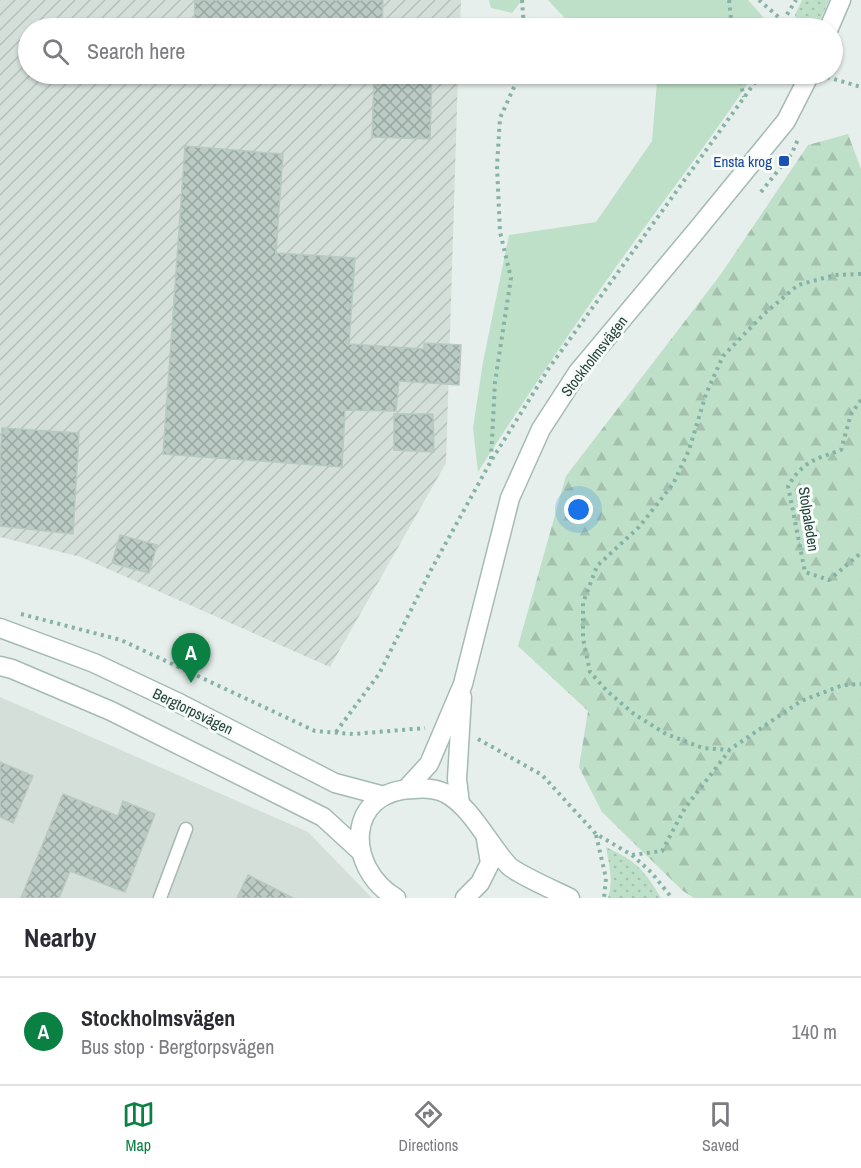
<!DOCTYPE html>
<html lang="en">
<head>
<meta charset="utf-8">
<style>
  body { margin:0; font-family:"Archivo Narrow",sans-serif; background:#f7f7f7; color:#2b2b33 }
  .you { position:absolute; left:579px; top:510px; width:21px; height:21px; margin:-15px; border:4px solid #fff; border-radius:50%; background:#1a73e8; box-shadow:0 0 0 9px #1a73e833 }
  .badge { display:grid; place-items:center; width:39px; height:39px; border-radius:50%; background:#0b8043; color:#fff; font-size:20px; font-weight:700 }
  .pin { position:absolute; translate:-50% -50px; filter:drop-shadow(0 2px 3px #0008) }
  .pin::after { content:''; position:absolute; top:32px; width:21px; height:18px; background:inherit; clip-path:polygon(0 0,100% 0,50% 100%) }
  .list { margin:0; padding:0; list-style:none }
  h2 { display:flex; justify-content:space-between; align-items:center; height:78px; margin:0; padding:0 24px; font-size:26px }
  h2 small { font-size:20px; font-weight:400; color:#7c7c81 }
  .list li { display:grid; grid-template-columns:39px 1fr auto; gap:18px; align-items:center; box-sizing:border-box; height:108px; padding:0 24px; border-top:2px solid #e1e1e2 }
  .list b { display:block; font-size:22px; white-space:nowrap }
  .list p { margin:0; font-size:20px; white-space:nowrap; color:#7c7c81 }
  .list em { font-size:20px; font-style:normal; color:#7c7c81 }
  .icon { flex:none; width:33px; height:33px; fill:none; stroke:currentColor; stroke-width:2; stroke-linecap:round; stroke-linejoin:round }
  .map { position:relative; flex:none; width:861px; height:898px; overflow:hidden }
  .search { position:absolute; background:#fff; box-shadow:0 2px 4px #0004; left:18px; right:18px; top:18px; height:66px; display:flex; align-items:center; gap:15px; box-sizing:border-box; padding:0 21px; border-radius:33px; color:#7c7c81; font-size:22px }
  .sheet { height:186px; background:#fff }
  nav { display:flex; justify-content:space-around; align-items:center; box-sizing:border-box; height:84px; border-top:2px solid #e1e1e2; background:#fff; font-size:16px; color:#7c7c81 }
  nav a { display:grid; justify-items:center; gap:3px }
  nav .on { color:#0b8043 }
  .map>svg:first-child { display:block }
  .built { fill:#d4dfda }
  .industrial { fill:url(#industrial-furrows) }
  .grass { fill:url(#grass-dots) }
  .forest { fill:url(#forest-firs) }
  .park { fill:#bfe0c8 }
  .building { fill:url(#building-cross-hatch); stroke:#b8c9c2; stroke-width:1.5 }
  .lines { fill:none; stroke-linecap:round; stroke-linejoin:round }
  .lane-casing { stroke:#a8b8b2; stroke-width:15 }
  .secondary-casing { stroke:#a4bbb3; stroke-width:21 }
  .path { stroke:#86b3a5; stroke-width:4; stroke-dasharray:3 4.5; stroke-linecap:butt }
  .lane { stroke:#fff; stroke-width:12 }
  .secondary { stroke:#fff; stroke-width:18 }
  .transit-dot { fill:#1a4fb4; stroke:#f7fbf9; stroke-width:2 }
  .labels { text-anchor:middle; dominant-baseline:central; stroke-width:6; stroke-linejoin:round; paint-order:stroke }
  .transit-label { font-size:15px; fill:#164399; stroke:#f7fbf9; text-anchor:end }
  .street-label { font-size:15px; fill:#24423a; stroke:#f7fbf9 }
</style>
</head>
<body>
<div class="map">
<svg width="861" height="898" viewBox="0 0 861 898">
  <defs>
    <pattern id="industrial-furrows" width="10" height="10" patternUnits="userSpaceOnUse" patternTransform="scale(1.5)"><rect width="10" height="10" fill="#d4dfda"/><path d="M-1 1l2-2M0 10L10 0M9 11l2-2" fill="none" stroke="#b6c1bc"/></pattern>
    <pattern id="grass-dots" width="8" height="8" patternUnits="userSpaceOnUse" patternTransform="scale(1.5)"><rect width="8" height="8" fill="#bfe0c8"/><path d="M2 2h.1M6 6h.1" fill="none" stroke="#a4c1ad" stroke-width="1.8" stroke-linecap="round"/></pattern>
    <pattern id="forest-firs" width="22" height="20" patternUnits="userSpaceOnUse" patternTransform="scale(1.5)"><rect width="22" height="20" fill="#bfe0c8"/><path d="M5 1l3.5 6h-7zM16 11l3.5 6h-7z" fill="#a4c1ad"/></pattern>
    <pattern id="building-cross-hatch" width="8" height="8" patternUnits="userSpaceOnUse" patternTransform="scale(1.5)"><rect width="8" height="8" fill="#bbcac4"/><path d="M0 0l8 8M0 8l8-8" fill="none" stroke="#98a6a0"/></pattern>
  </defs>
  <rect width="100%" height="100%" fill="#e6efeb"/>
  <path class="built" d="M0,697L308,832L372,898H0Z"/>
  <path class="industrial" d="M0,0H461L460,28H28V74H458L446,463L330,667L81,557L0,537Z"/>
  <g class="grass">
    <path d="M802,0H829L817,28H799L795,15Z"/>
    <path d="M606,847C637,862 643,868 661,898H608C614,880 609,865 606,847Z"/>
  </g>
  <path class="forest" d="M848,134L861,169V898H694L683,891L602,812L579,767L588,711L518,646L566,476L721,274L808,145Z"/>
  <g class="park">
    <path d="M489,0H522L512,13L491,8Z"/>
    <path d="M548,0H748L773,28H574Z"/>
    <path d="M646,74H754C711,140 662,202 616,267C568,334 523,402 478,472L473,428L483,362L509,235L596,222L652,141L657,82L654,76Z"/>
  </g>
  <g class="building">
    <path d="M195,0H383L382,28H194Z"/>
    <path d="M374,74H432L430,139L372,137Z"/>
    <path d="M185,146L283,154L276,253L355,258L349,344L424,349V343L461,345L459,385L399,381L396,411L345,410L342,467L163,454Z"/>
    <path d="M394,414H433L434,452L394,450Z"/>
    <path d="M2,428L79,433L73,534L0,526V458Z"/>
    <path d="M120,535L157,545L149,573L112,563Z"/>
    <path d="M0,762L33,776L13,823L0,817Z"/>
    <path d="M63,794L118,816L123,801L155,814L125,892L70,871L59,898H21Z"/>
    <path d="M248,875L293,898H237Z"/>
  </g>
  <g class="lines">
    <defs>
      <path id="lane" d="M160,898L186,829"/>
      <g id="secondary">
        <path d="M829,28L841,0"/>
        <path d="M0,628L94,663L181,704L335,783L384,796"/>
        <path d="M0,666L12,669L111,711L323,817L359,850"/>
        <path d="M406,789L429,764L463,684L510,498L541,429L578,372L696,231L786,121L810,74"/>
        <path d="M460,804L457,779L462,697"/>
        <path d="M396,898C345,868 345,790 414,789C424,788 436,789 445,793C471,806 489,845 509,866C519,875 556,891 570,898"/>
        <path d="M465,898L480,883L490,863L486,839"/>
      </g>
    </defs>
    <use href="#lane" class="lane-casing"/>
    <use href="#secondary" class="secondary-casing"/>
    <g class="path">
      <path d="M522,0L524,28"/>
      <path d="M729,0L732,28"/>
      <path d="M759,0L783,21L786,28"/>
      <path d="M783,21L796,0"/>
      <path d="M738,74L744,97"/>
      <path d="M827,77L861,87"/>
      <path d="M761,192L792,153L799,137"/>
      <path d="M861,274L835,275L798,285L764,314L723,356L706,394L689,450L673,484L639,527L597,566L583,603V638L590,672L607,691L634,714L666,734L703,748L729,750L801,701L843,685L861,684"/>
      <path d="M861,400L851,414L841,450C816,459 803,461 788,486L805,572L829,580L861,553"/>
      <path d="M491,459L495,382L511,278L500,232L497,166L500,118L520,74"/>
      <path d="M21,614L121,640L315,731L353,734L425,728"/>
      <path d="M336,732L379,674L431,570L491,461L549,368L761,74"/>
      <path d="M478,739L542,775L596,834L632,855L651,872L672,898"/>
      <path d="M596,835L606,878L604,898"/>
      <path d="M632,855L662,851L685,808L729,751"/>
    </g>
    <use href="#lane" class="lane"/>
    <use href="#secondary" class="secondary"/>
  </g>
  <rect class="transit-dot" x="778" y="155" width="12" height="12" rx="3"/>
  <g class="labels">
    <g class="transit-label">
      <text x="772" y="161">Ensta krog</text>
    </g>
    <g class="street-label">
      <text transform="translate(594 356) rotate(-52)">Stockholmsvägen</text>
      <text transform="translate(809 519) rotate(81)">Stolpaleden</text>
      <text transform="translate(193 711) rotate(26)">Bergtorpsvägen</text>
    </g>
  </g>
</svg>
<div class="you"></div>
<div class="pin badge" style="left:191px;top:683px">A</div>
<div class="search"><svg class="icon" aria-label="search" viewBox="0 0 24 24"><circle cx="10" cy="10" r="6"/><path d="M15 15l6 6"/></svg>Search here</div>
</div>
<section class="sheet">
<h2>Nearby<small></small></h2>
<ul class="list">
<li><span class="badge">A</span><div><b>Stockholmsvägen</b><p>Bus stop · Bergtorpsvägen</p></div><em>140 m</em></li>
</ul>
</section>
<nav>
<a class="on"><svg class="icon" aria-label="map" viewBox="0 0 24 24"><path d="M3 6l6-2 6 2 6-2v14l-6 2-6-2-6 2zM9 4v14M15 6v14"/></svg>Map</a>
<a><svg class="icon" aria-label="directions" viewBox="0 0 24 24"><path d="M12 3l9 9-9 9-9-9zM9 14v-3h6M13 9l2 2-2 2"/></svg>Directions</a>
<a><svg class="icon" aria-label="saved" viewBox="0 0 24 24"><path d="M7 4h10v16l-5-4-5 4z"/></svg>Saved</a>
</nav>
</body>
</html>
